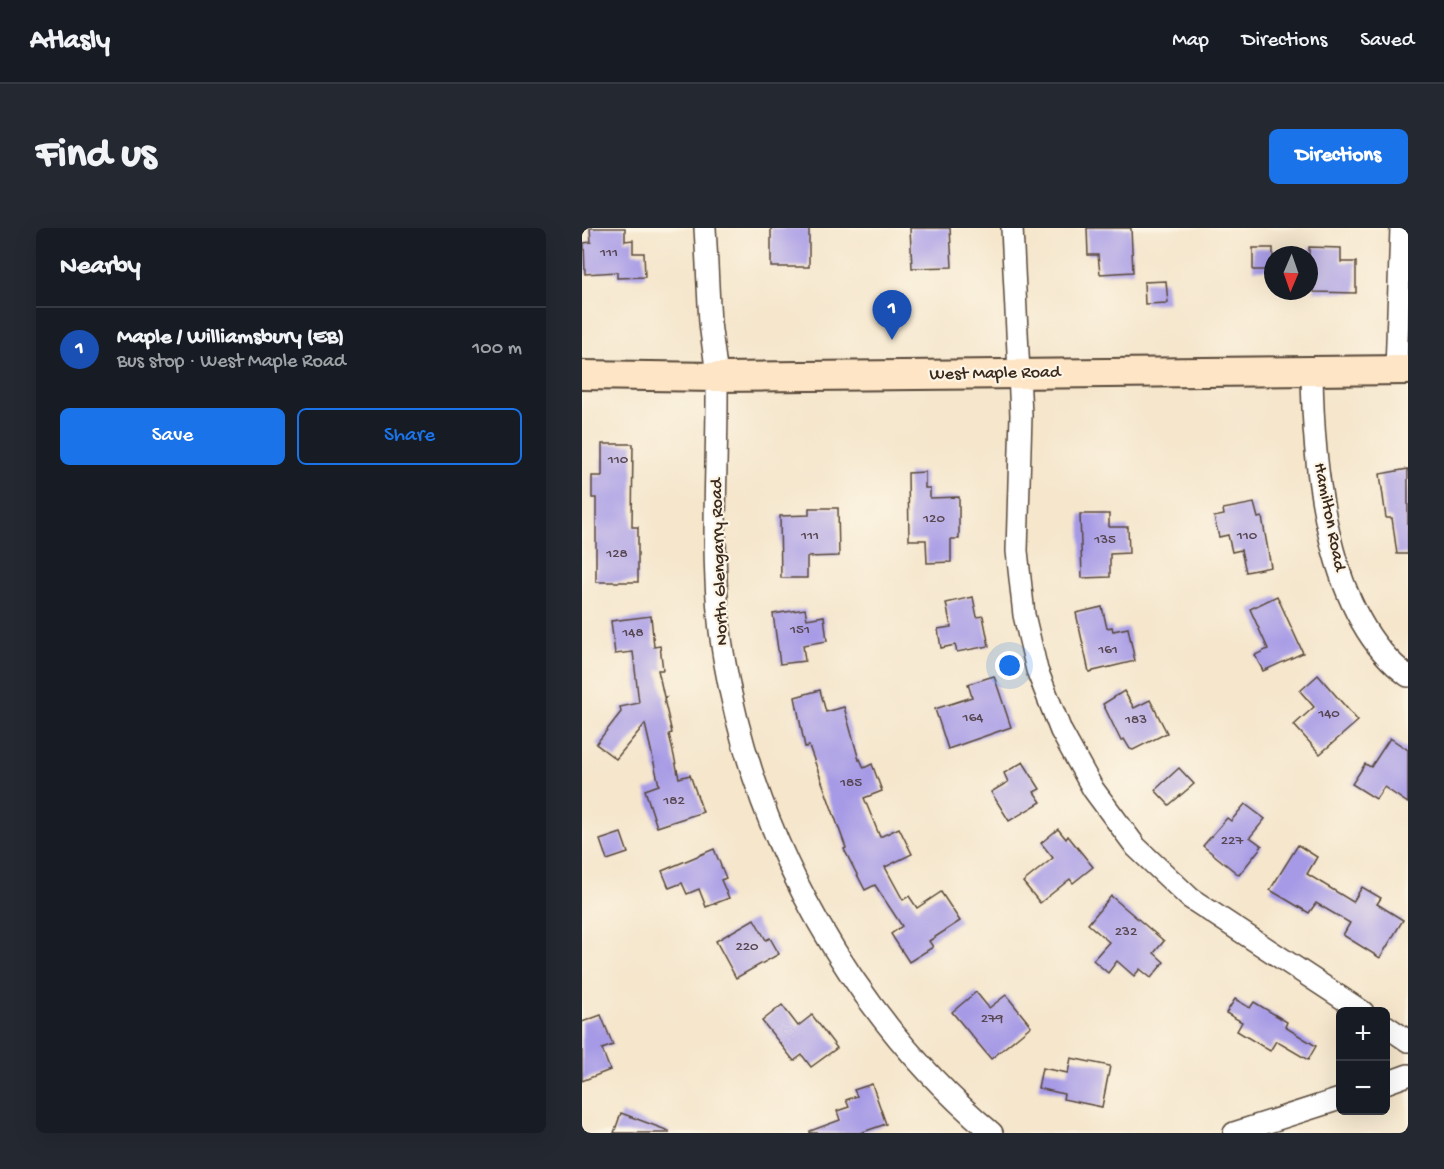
<!DOCTYPE html>
<html lang="en">
<head>
<meta charset="utf-8">
<style>
  body { margin:0; font-family:"Gochi Hand",sans-serif; background:#242831; color:#f1f3f6 }
  .controls { position:absolute; right:18px; bottom:18px; display:grid; overflow:hidden; border-radius:9px; box-shadow:0 6px 24px #0002 }
  .controls button { width:54px; height:54px; display:grid; place-items:center; padding:0; border:0; border-bottom:2px solid #363941; background:#171b24; color:#f1f3f6; font:30px sans-serif }
  .compass { position:absolute; left:682px; top:18px; width:54px; height:54px; border-radius:50%; background:#171b24; box-shadow:0 6px 24px #0002; rotate:182deg }
  .you { position:absolute; left:428px; top:438px; width:21px; height:21px; margin:-15px; border:4px solid #fff; border-radius:50%; background:#1a73e8; box-shadow:0 0 0 9px #1a73e833 }
  .badge { display:grid; place-items:center; width:39px; height:39px; border-radius:50%; background:#1a73e8; color:#fff; font-size:20px; font-weight:700 }
  .pin { position:absolute; translate:-50% -50px; filter:drop-shadow(0 2px 3px #0008) }
  .pin::after { content:''; position:absolute; top:32px; width:21px; height:18px; background:inherit; clip-path:polygon(0 0,100% 0,50% 100%) }
  .list { margin:0; padding:0; list-style:none }
  h2 { display:flex; justify-content:space-between; align-items:center; height:78px; margin:0; padding:0 24px; font-size:26px }
  h2 small { font-size:20px; font-weight:400; color:#9ea1a6 }
  .list li { display:grid; grid-template-columns:39px 1fr auto; gap:18px; align-items:center; box-sizing:border-box; height:84px; padding:0 24px; border-top:2px solid #363941 }
  .list b { display:block; font-size:22px; white-space:nowrap }
  .list p { margin:0; font-size:20px; white-space:nowrap; color:#9ea1a6 }
  .list em { font-size:20px; font-style:normal; color:#9ea1a6 }
  .actions { display:flex; gap:12px; padding:18px 24px }
  .actions a { flex:1; padding:14px 0; border:2px solid #1a73e8; border-radius:9px; text-align:center; font-size:21px; color:#1a73e8 }
  .actions .main { background:#1a73e8; color:#fff }
  .map { position:relative; flex:none; width:826px; height:905px; overflow:hidden; border-radius:9px }
  header { display:flex; align-items:center; gap:36px; box-sizing:border-box; height:84px; padding:0 30px; background:#171b24; border-bottom:2px solid #363941 }
  header strong { font-size:28px }
  nav { display:flex; gap:33px; margin-inline-start:auto; font-size:21px }
  .intro { display:flex; align-items:center; justify-content:space-between; box-sizing:border-box; height:144px; padding:0 36px }
  h1 { margin:0; font-size:42px }
  .button { padding:15px 27px; border-radius:9px; background:#1a73e8; color:#fff; font-size:21px; font-weight:700 }
  main { display:flex; gap:36px; padding:0 36px }
  aside { flex:1; background:#171b24; border-radius:9px; box-shadow:0 6px 24px #0002 }
  .map>svg:first-child { display:block }
  .building { fill:#a69ae6 }
  .lines { fill:none; stroke-linecap:round; stroke-linejoin:round }
  .minor-casing { stroke:#574638; stroke-width:24 }
  .secondary-casing { stroke:#574638; stroke-width:32 }
  .minor { stroke:#fff; stroke-width:21 }
  .secondary { stroke:#fde5c5; stroke-width:28 }
  .labels { text-anchor:middle; dominant-baseline:central; stroke-width:4.5; stroke-linejoin:round; paint-order:stroke }
  .number-label { font-size:15px; fill:#564650 }
  .street-label { font-size:18px; fill:#3b2a1e; stroke:#fcf5e5 }
</style>
</head>
<body>
<header>
<strong>Atlasly</strong>
<nav><a>Map</a><a>Directions</a><a>Saved</a></nav>
</header>
<div class="intro"><h1>Find us</h1><a class="button">Directions</a></div>
<main>
<aside>
<h2>Nearby<small></small></h2>
<ul class="list">
<li><span class="badge" style="background:#1a4fb4">1</span><div><b>Maple / Williamsbury (EB)</b><p>Bus stop · West Maple Road</p></div><em>100 m</em></li>
</ul>
<div class="actions"><a class="main">Save</a><a>Share</a></div>
</aside>
<div class="map">
<svg width="826" height="905" viewBox="0 0 826 905">
  <rect width="100%" height="100%" fill="#fcf5e5"/>
  <filter id="ink" filterUnits="userSpaceOnUse"><feTurbulence type="fractalNoise" baseFrequency=".0167" numOctaves="2"/><feDisplacementMap in="SourceGraphic" scale="12" xChannelSelector="R" yChannelSelector="G"/><feConvolveMatrix kernelMatrix="1 2 1 2 8 2 1 2 1" color-interpolation-filters="sRGB"/></filter>
  <filter id="wash" filterUnits="userSpaceOnUse"><feTurbulence type="fractalNoise" baseFrequency=".008" numOctaves="4" result="noise"/><feDisplacementMap in="SourceGraphic" scale="24" xChannelSelector="R" yChannelSelector="G"/><feGaussianBlur stdDeviation="1.35" result="paint"/><feColorMatrix in="noise" values="0 0 0 0 0 0 0 0 0 0 0 0 0 0 0 0 0 1.4 0 .05"/><feComposite in="paint" operator="in"/></filter>
  <g filter="url(#wash)">
    <rect width="100%" height="100%" fill="#f5e6cc"/>
    <g id="blocks">
      <g class="building">
        <path d="M8,0H43V13L51,12V25H62L63,49L35,50V44L3,46L2,15L9,14Z"/>
        <rect x="189" y="0" width="38" height="39"/>
        <path d="M328,0H368L370,39L330,40Z"/>
        <path d="M505,0H549L551,44L518,46L516,27H506Z"/>
        <path d="M727,19L759,20V34H774V65L732,64V37L727,36Z"/>
        <rect x="671" y="20" width="20" height="22"/>
        <path d="M584,53L586,75L563,76L562,54Z"/>
        <path d="M20,216H51L50,299H56V354H14V270H10V248H20Z"/>
        <path d="M826,241V326H815L810,290H804L798,246Z"/>
        <path d="M343,244V260H348V270L377,269V311H369V334L345,335L344,312H327L326,245Z"/>
        <path d="M672,275L676,290L680,289L689,339L664,344L659,322L650,324L646,307L637,309L632,289L642,287L641,281Z"/>
        <path d="M227,280H256L257,328L225,329V350H199L198,288L227,287Z"/>
        <path d="M498,286H527V299H546L547,325L528,326V349L500,350Z"/>
        <path d="M695,368L721,425L681,443L673,427L686,421L668,381Z"/>
        <path d="M391,369L395,389L401,388L407,418L375,424L373,417L359,420L356,401L369,399L364,375Z"/>
        <path d="M520,379L525,400L530,399L531,403L546,400L553,433L507,444L494,385Z"/>
        <path d="M223,381L225,391L242,388L245,413L221,417L223,433L198,436L191,386Z"/>
        <path d="M69,388L72,419L78,418L81,442H76L82,469H84L82,471L90,505L87,506L97,550L108,547L121,584L75,599L63,562L77,557L63,496L34,531L14,516L39,484L38,479L57,475L51,424L33,426L29,393Z"/>
        <path d="M736,447L776,493L738,526L712,497L732,479L718,463Z"/>
        <path d="M412,448L429,499L366,521L353,481L390,469L386,456Z"/>
        <path d="M238,462L244,484L262,479L277,532L278,531L282,540L290,536L300,563L282,570L298,609L317,600L330,626L303,639L321,672L327,668L335,680L359,664L378,693L347,713L351,719L327,734L309,706L320,698L293,657L283,662L262,621L264,620L227,518L223,519L213,469Z"/>
        <path d="M542,463L552,480L568,472L585,505L551,522L548,521L542,511L539,513L521,476Z"/>
        <path d="M808,510L826,522V575L802,559L794,571L770,556L783,536L789,539Z"/>
        <path d="M441,534L458,561L452,564L459,574L427,593L409,564L426,554L422,545Z"/>
        <path d="M597,540L612,556L587,577L573,562Z"/>
        <path d="M663,576L683,591L668,609L680,618L657,647L621,618L645,590L649,593Z"/>
        <path d="M476,601L484,611L486,608L511,639L491,655L488,651L458,675L441,654L471,630L459,615Z"/>
        <path d="M39,605L46,625L25,632L18,612Z"/>
        <path d="M716,617L735,629L725,646L771,674L780,659L799,670L795,676L821,692L798,730L761,707L768,695L734,675L727,685L688,662Z"/>
        <path d="M132,621L144,650L139,652L147,670L124,679L117,661L105,666L100,655L87,660L80,643Z"/>
        <path d="M529,668L582,713L572,725L582,734L569,750L558,741L552,748L535,733L526,745L511,732L527,714L506,696Z"/>
        <path d="M172,691L184,712L188,710L197,726L154,750L134,713Z"/>
        <path d="M394,764L407,780L424,767L449,798L409,831L370,784Z"/>
        <path d="M653,771L668,780L672,774L705,794L703,799L734,818L726,832L694,813L688,823L655,803L660,794L644,785Z"/>
        <path d="M200,777L216,798L230,787L255,820L229,839L220,827L212,833L180,793Z"/>
        <path d="M19,787L31,817L20,821L28,842L0,853V794Z"/>
        <path d="M489,830L528,838L520,879L481,871L482,866L456,860L460,840L486,845Z"/>
        <path d="M290,856L304,896L278,905H228V903L258,892L255,883L267,879L264,872L275,868L272,862Z"/>
        <path d="M39,885L87,903V905H32Z"/>
      </g>
    </g>
  </g>
  <g filter="url(#ink)">
    <use href="#blocks" fill-opacity="0" stroke="#574638" stroke-width="1.5"/>
    <g class="lines">
      <defs>
        <g id="minor">
          <path d="M123,0C125,31 126,63 128,94C130,114 134,134 135,153C136,246 126,344 143,436C175,616 270,787 410,905"/>
          <path d="M430,0L439,187L435,323L442,387L455,442L479,503L511,561L554,619L608,670L781,784"/>
          <path d="M814,142L819,0"/>
          <path d="M730,143C731,238 744,388 826,448"/>
          <path d="M804,798L826,813"/>
          <path d="M804,855L826,847"/>
          <path d="M652,905L758,871"/>
        </g>
        <path id="secondary" d="M0,147L134,149L826,142"/>
      </defs>
      <use href="#minor" class="minor-casing"/>
      <use href="#secondary" class="secondary-casing"/>
      <use href="#minor" class="minor"/>
      <use href="#secondary" class="secondary"/>
    </g>
  </g>
  <g class="labels">
    <g class="number-label">
      <text x="27" y="25">111</text>
      <text x="36" y="232">110</text>
      <text x="352" y="291">120</text>
      <text x="228" y="308">111</text>
      <text x="665" y="308">110</text>
      <text x="523" y="312">135</text>
      <text x="35" y="326">128</text>
      <text x="218" y="402">151</text>
      <text x="51" y="405">148</text>
      <text x="526" y="422">161</text>
      <text x="747" y="486">140</text>
      <text x="391" y="490">164</text>
      <text x="554" y="492">183</text>
      <text x="269" y="555">185</text>
      <text x="92" y="573">182</text>
      <text x="650" y="613">227</text>
      <text x="544" y="704">232</text>
      <text x="165" y="719">220</text>
      <text x="410" y="791">279</text>
    </g>
    <g class="street-label">
      <text transform="translate(413 146) rotate(-1)">West Maple Road</text>
      <text transform="translate(747 289) rotate(79)">Hamilton Road</text>
      <text transform="translate(138 334) rotate(-92)">North Glengarry Road</text>
    </g>
  </g>
</svg>
<div class="controls">
<button>+</button>
<button>−</button>
</div>
<svg class="compass" viewBox="-18 -18 36 36"><path d="M0-13l5 13h-10z" fill="#e53935"/><path d="M0 13l5-13h-10z" fill="#9ea1a6"/></svg>
<div class="you"></div>
<div class="pin badge" style="left:310px;top:112px;background:#1a4fb4">1</div>
</div>
</main>
</body>
</html>
